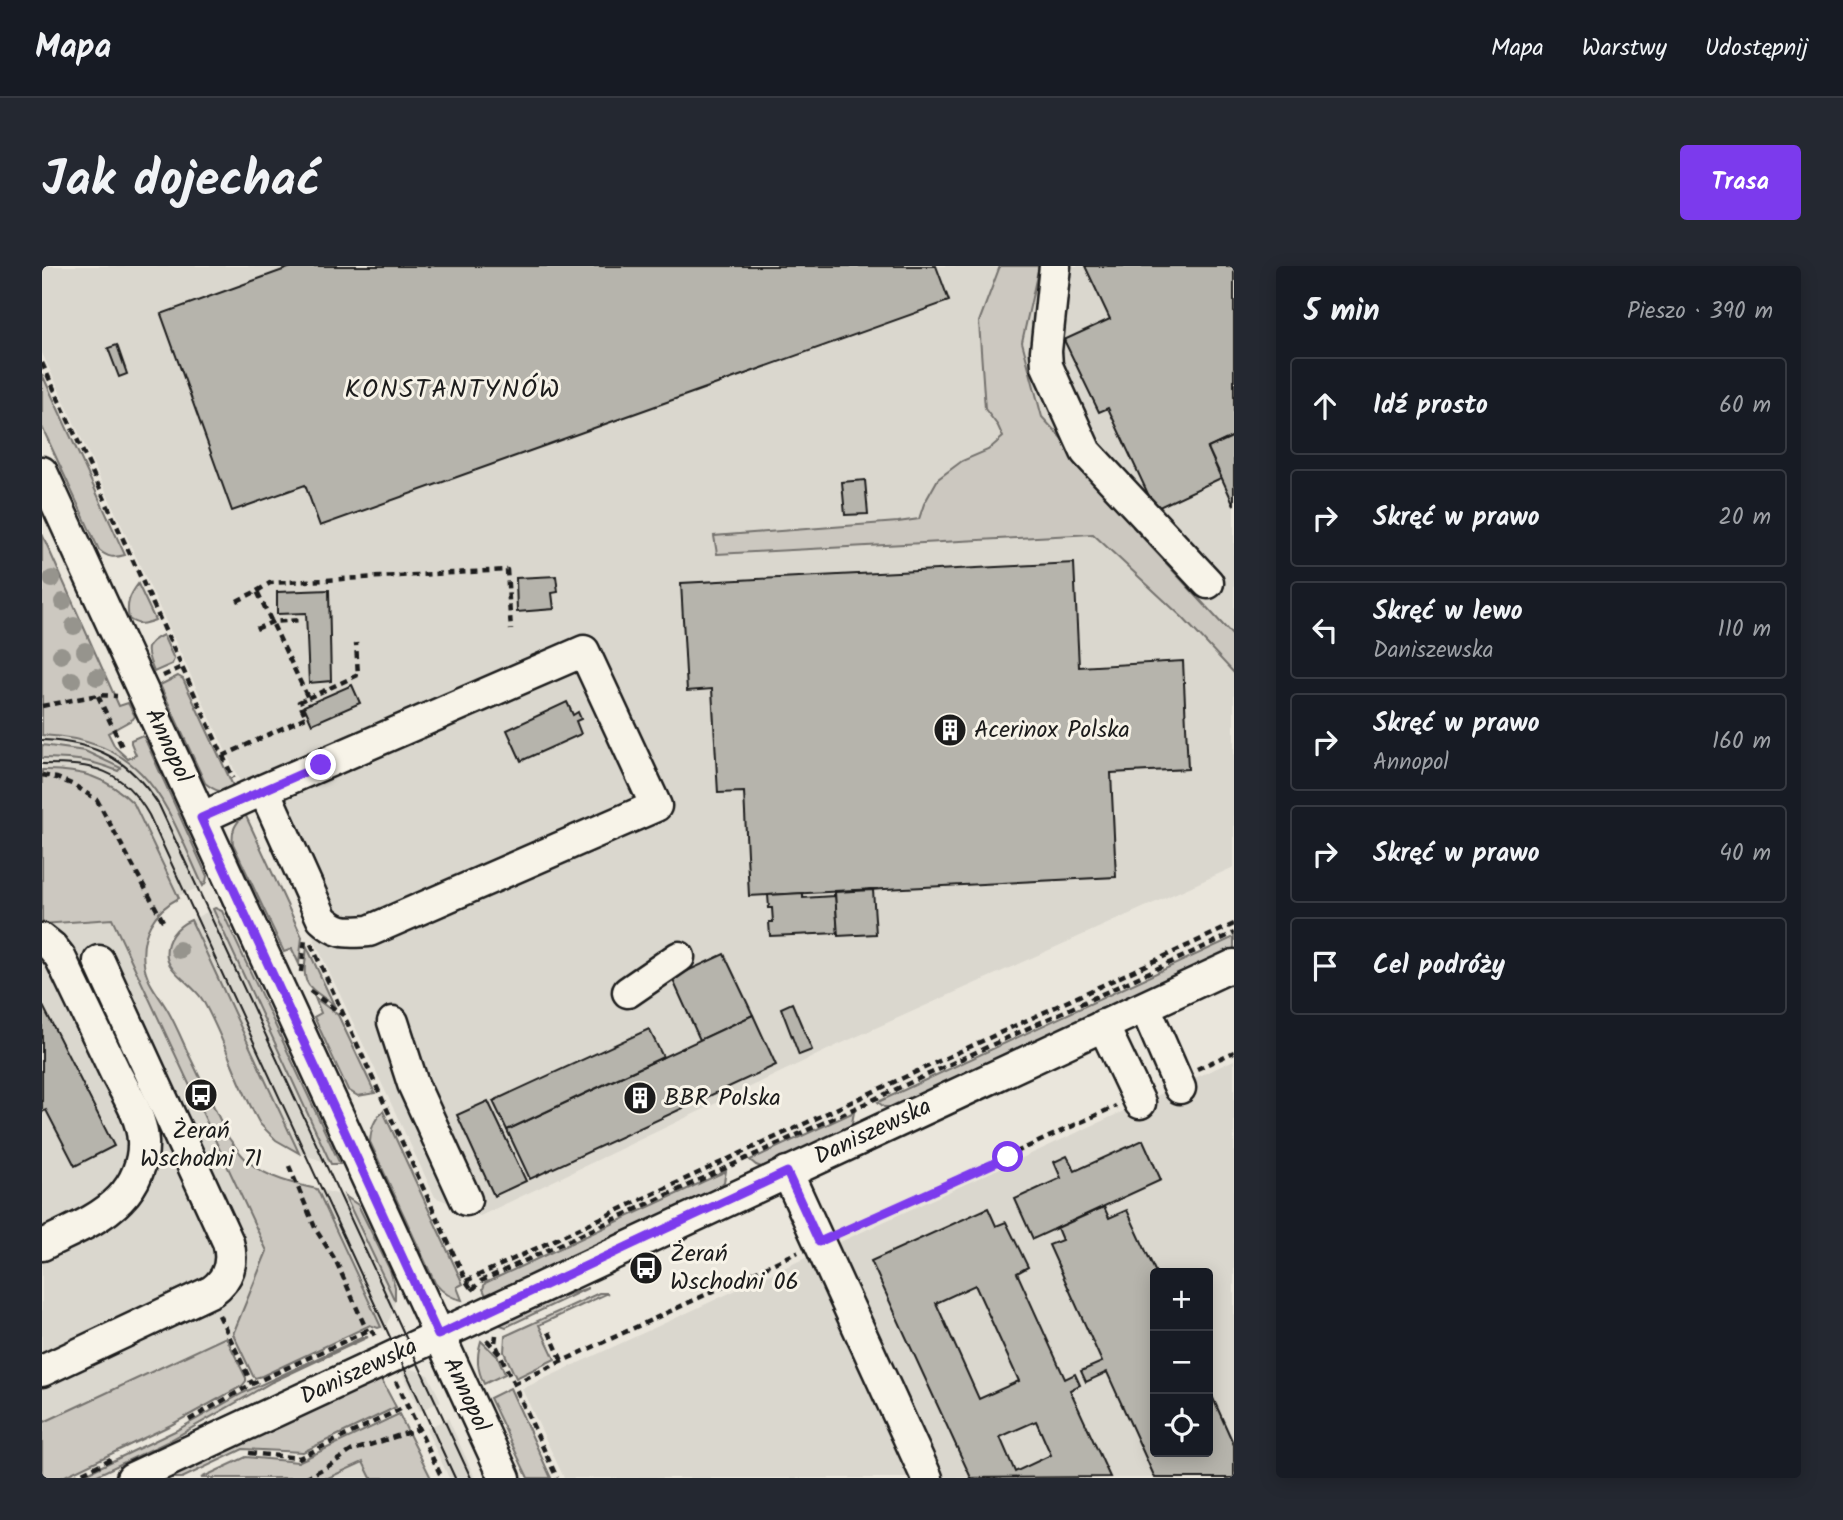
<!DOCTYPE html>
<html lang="pl">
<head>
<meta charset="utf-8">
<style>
  body { margin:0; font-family:Kalam,sans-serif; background:#242831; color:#f1f3f6 }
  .controls { position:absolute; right:21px; bottom:21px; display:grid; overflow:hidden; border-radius:7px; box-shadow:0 4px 18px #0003 }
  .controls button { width:63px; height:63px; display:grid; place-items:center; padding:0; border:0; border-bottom:2px solid #363941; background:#171b24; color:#f1f3f6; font:35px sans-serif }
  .stop { position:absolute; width:21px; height:21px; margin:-16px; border:5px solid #7c3aed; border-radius:50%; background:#fff }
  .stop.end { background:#7c3aed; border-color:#fff; box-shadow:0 2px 7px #0008 }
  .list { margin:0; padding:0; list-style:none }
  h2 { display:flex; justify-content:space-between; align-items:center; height:91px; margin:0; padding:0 28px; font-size:30px }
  h2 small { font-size:23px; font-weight:400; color:#9ea1a6 }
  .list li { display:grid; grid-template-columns:46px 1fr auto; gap:21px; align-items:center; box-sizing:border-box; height:98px; margin:0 14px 14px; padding:0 14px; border:2px solid #363941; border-radius:7px }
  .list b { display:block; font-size:26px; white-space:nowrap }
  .list p { margin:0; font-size:23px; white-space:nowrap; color:#9ea1a6 }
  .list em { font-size:23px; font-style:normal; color:#9ea1a6 }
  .icon { flex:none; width:38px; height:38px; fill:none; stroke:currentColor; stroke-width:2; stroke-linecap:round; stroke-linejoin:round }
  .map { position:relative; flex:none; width:1192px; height:1212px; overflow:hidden; border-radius:7px }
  header { display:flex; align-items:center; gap:42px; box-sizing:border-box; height:98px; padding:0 35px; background:#171b24; border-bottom:2px solid #363941 }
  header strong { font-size:33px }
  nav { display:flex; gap:38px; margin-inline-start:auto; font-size:24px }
  .intro { display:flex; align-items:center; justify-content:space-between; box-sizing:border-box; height:168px; padding:0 42px }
  h1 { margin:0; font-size:49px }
  .button { padding:18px 32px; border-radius:7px; background:#7c3aed; color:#fff; font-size:24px; font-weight:700 }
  main { display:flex; gap:42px; padding:0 42px }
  aside { flex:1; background:#171b24; border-radius:7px; box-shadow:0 4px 18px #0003 }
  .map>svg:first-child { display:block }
  .built { fill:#dad7ce; fill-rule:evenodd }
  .green { fill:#ccc8c0; stroke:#74726e; stroke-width:2 }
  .building { fill:#b6b4ac; stroke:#1c1c1c; stroke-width:2; fill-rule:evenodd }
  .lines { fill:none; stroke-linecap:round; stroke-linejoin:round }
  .minor-casing { stroke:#1c1c1c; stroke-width:35 }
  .path { stroke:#1c1c1c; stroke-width:4.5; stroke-dasharray:7 5; stroke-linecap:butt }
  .minor { stroke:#f7f3e8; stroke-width:30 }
  .tram { stroke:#1c1c1c; stroke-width:2 }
  .tree { fill:#96948d }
  .route { stroke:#7c3aed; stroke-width:9 }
  .labels { text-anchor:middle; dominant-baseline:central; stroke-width:6; stroke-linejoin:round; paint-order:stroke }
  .poi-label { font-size:24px; fill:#1c1c1c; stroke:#f7f3e8; text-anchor:start }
  .street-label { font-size:24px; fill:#1c1c1c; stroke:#f7f3e8 }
  .neighbourhood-label { font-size:26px; letter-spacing:2px; fill:#1c1c1c; stroke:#f7f3e8 }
</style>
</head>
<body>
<header>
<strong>Mapa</strong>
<nav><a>Mapa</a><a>Warstwy</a><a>Udostępnij</a></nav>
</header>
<div class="intro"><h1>Jak dojechać</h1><a class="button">Trasa</a></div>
<main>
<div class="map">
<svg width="1192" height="1212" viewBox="0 0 1192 1212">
  <rect width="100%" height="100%" fill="#eae6dc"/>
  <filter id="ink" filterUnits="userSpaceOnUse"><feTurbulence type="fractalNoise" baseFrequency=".0143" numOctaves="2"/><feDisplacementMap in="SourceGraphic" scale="14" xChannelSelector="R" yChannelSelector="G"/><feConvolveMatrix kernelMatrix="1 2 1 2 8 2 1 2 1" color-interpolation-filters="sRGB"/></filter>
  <g filter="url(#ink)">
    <g class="built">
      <path d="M0,0H1192V371L1184,363L1141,352L1192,407V601L798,778L438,950L393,931L185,488L0,87Z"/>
      <path d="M0,469L26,471L50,476L75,488L98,505L114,524L124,539L161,620L136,630L92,538L80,526L56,512L34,507L0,504V492L39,493L54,496L76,505L78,502L43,485L0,479Z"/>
      <path d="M171,643L289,898L257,887L149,654Z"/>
      <path d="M70,653L225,985L191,1068L0,1157V658Z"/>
      <path d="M1192,794V1212H522L480,1123ZM1113,1007H1166V1186H1113Z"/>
      <path d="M275,923L303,930L353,1035L349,1050L341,1065Z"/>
      <path d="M357,1101L373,1104L386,1109L399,1135L378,1145Z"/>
      <path d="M406,1152L433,1212H407L384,1163Z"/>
      <path d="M322,1196L329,1212H286Z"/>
    </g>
    <g class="green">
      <path d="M958,0H997L980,76L1000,151L1091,251V261L1192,371V407L1141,352L1051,268L675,288L672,270L856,256L877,253L882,238L896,213L920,195L946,184L961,171L956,160L943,143L937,56Z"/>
      <path d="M0,108L83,289C72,292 66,292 57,284L0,161Z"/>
      <path d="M0,268L77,440L86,437L93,450L91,453L66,467L73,481L86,493L94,489L89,477V474L98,470L102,471L165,610L164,616L161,620C122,535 107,475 0,469Z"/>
      <path d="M96,318L113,354C102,358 97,360 87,353C84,338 87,330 96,318Z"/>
      <path d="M121,369L132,393L130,398L112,406C105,387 99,379 121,369Z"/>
      <path d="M136,410L141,413L193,524C180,528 173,525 163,517L118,419Z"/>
      <path d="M0,479L43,485L79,502L76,505C46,493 32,493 0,492Z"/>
      <path d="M0,504C37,503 66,511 92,538L137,632C111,645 98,669 102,698C104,716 117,729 126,745C134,759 140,774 147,789C160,816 173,843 186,871C193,880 199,890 208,897C226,912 252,918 275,923L339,1061L336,1062L328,1059L220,1110L213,1112L211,1110L191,1068L225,985L70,653L0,658Z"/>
      <path d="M203,548L260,671L257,698L250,683L242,686L191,578C189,564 193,558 203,548Z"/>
      <path d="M173,642L180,645L298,898H289L171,643Z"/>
      <path d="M149,654L257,887L234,874L218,858C195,818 183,773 160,733C152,720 127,705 125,692C122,675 134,660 149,654Z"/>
      <path d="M1192,671V686L852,841H842L836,836Z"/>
      <path d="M265,681L292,739C261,717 260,720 265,681Z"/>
      <path d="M273,732L296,749L333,827L316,830L306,824L272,751L279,747Z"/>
      <path d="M341,845L421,1018L415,1021L420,1034C408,1032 400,1026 393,1017L328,876C329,863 331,855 341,845Z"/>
      <path d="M812,846L810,857L804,865L722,902L714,899L708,894Z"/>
      <path d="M684,905L682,916L672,926L445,1032L441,1023L443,1017Z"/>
      <path d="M303,930L316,939L348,1004L353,1021V1035Z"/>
      <path d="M546,1022L464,1061L458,1059L455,1056L484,1042Z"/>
      <path d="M557,1027H566L497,1059L513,1093L474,1112L462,1086L463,1070Z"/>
      <path d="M184,1071L204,1112V1115L200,1120L129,1159L19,1212H0V1157Z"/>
      <path d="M321,1071H326L230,1116L125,1176L49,1212H35L133,1165L201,1127Z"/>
      <path d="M439,1075L456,1091L463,1108L442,1118C435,1103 434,1092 439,1075Z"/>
      <path d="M339,1113L354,1141L261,1186L201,1183L140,1212H127Z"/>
      <path d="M468,1122L509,1212H486L448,1132Z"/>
      <path d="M357,1148L389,1212H329L321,1196L286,1212H159L204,1191L256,1196Z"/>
    </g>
    <g class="building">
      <path d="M252,0H894L907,35L278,260L263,219L190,245L119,48Z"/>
      <path d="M1043,0H1192V170L1166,182L1179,212L1113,243L1066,142L1057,146L1022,74L1068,53Z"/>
      <path d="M75,79L85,108L77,111L66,82Z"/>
      <path d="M1192,170V239L1166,182Z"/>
      <path d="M823,214L826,248L803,249L800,216Z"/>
      <path d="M1032,297L1037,401L1141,395L1146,503L1069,507L1074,611L707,630L702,526L676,527L670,423L645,425L639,317Z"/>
      <path d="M514,310L516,326L510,327L512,343L475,346L474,312Z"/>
      <path d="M287,324L289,415L267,417L264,347L235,348V326Z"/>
      <path d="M310,419L318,437L270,458L262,440Z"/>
      <path d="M525,436L531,449L536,446L539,453L534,455L539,468L479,495L465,464Z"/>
      <path d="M837,623L793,626L796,667L728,670L727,656H731L730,642H727L726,629L761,627V632L792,630V625Z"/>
      <path d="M831,624L834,668L796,670L793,626Z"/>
      <path d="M682,688L711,749L658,774L630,712Z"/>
      <path d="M750,737L770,784L757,789L739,742Z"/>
      <path d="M0,738L72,880L33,900L4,844L0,846Z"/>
      <path d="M711,749L734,799L488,913L465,864Z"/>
      <path d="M607,763L621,791L465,864L451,835Z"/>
      <path d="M446,835L484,915L452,930L415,849Z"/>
      <path d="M1101,874L1119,914L991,973L973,933L1019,912L1012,896L1025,890L1033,905Z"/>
      <path d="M1062,941L1067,952L1085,944L1114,1007L1113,1186H1166V1121L1192,1179V1212H1113L1065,1106L1044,1116L1039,1105L1060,1096L1007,979L1020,974L1015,962Z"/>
      <path d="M946,942L954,960L964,956L986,1001L975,1007L1023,1113L1033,1108L1038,1119L1028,1124L1068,1211L929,1212L829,995ZM933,1019L977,1115L937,1133L894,1037ZM994,1155L1009,1189L973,1206L958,1171Z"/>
    </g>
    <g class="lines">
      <defs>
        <g id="minor">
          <path d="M1013,0L1004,85L1005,100L1044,186L1166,317"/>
          <path d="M0,206L463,1212"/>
          <path d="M159,552L205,531L542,385L614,540L327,665C305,666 297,669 280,653L222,524"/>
          <path d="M0,673L10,681L18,691C36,729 55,768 73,806C84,827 100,851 101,875C102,896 93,918 78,933C58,954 26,966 0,979"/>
          <path d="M586,726L637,691"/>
          <path d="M1103,741L1138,822"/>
          <path d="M351,756L371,818L424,934"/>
          <path d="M1061,759L1098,837"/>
          <path d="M745,906L885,1212"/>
          <path d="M0,1105L170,1025C187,1013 192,996 186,976L57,695"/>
          <path d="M90,1212L1192,699"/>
        </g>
      </defs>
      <use href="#minor" class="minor-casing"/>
      <g class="path">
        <path d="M0,97L191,512"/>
        <path d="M215,325L228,317L465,304L469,364"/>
        <path d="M214,363L230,356L259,354"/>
        <path d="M121,410L140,401"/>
        <path d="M56,430L81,483"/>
        <path d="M266,432L316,409L314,377"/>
        <path d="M0,440L56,429L75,430"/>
        <path d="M181,490L264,451L257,436L266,432L215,325L193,336"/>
        <path d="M0,509L15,512L32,519L55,534L121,655"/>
        <path d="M269,678L424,1015L431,1025"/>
        <path d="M259,706L263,673"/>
        <path d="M268,725L301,749"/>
        <path d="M1155,803L1192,786"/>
        <path d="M247,900L274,964L294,995L325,1065"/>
        <path d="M799,967L1074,840"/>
        <path d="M424,1015L1192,658"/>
        <path d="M430,1024L439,1015L1192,667"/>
        <path d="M177,1049L210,1118"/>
        <path d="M507,1066L520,1095"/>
        <path d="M454,1069L453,1077L515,1212"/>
        <path d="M445,1074L459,1090"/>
        <path d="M354,1115L400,1212"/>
        <path d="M471,1118L756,986"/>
        <path d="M147,1154L210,1118L329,1063L333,1070"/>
        <path d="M207,1187L257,1192L365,1140"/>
        <path d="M30,1212L73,1191"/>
        <path d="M263,1212L288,1199L309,1185L377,1163"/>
      </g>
      <use href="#minor" class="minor"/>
      <g class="tram">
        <path d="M0,474C54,476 87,493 117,539L429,1212"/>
        <path d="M0,498C52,498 80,502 107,549L413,1212"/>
      </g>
    </g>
    <g class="tree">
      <circle cx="10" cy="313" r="9"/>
      <circle cx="21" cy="336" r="9"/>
      <circle cx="32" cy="360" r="9"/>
      <circle cx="43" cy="385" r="9"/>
      <circle cx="19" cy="389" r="9"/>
      <circle cx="55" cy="411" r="9"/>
      <circle cx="30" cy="414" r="9"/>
      <circle cx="137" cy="684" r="9"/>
    </g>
  </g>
  <g class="lines" filter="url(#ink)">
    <path class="route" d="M279,499L159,552L396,1069L745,906L777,976L966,891"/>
  </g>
  <defs>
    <symbol id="building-disc" viewBox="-11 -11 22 22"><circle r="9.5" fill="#1c1c1c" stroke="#f7f3e8"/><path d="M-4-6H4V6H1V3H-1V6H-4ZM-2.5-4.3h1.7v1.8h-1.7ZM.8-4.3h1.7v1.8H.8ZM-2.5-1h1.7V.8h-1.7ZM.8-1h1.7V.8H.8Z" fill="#fff"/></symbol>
    <symbol id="bus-disc" viewBox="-11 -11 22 22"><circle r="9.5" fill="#1c1c1c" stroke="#f7f3e8"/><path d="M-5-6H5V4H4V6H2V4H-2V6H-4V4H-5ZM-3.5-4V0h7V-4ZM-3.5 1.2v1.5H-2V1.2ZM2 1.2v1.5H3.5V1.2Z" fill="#fff"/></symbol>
  </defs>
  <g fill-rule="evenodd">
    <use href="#building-disc" x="889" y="445" width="38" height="38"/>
    <use href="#bus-disc" x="140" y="810" width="38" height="38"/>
    <use href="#building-disc" x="579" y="813" width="38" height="38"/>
    <use href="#bus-disc" x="585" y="983" width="38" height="38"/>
  </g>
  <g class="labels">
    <g class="poi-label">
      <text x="932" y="464">Acerinox Polska</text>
      <text x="622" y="832">BBR Polska</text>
      <text x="159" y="865" text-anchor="middle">Żerań<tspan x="159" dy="28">Wschodni 71</tspan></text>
      <text x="628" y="988">Żerań<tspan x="628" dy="28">Wschodni 06</tspan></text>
    </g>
    <g class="street-label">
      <text transform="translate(126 480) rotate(65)">Annopol</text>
      <text transform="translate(831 866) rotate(-25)">Daniszewska</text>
      <text transform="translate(317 1106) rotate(-25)">Daniszewska</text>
      <text transform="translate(424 1129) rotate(65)">Annopol</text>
    </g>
    <g class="neighbourhood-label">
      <text x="411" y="124">KONSTANTYNÓW</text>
    </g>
  </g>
</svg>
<div class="controls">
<button>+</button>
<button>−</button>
<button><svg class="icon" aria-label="locate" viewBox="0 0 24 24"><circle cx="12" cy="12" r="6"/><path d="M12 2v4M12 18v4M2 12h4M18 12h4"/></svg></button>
</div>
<div class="stop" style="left:966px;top:891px"></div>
<div class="stop end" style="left:279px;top:499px"></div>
</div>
<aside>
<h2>5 min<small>Pieszo · 390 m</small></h2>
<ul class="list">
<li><svg class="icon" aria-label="ahead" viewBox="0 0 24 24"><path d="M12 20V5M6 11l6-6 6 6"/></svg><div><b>Idź prosto</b></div><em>60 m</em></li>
<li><svg class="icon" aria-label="right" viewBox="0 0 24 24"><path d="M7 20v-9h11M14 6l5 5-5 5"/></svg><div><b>Skręć w prawo</b></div><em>20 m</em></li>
<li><svg class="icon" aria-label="left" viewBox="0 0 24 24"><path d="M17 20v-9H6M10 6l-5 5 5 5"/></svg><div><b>Skręć w lewo</b><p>Daniszewska</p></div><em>110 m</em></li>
<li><svg class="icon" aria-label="right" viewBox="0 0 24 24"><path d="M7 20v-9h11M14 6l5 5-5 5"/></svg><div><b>Skręć w prawo</b><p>Annopol</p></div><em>160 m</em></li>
<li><svg class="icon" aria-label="right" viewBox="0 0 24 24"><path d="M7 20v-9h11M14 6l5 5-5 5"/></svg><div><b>Skręć w prawo</b></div><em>40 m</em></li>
<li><svg class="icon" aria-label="arrive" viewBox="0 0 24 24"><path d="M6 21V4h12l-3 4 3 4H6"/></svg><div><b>Cel podróży</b></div></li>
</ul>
</aside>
</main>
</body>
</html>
